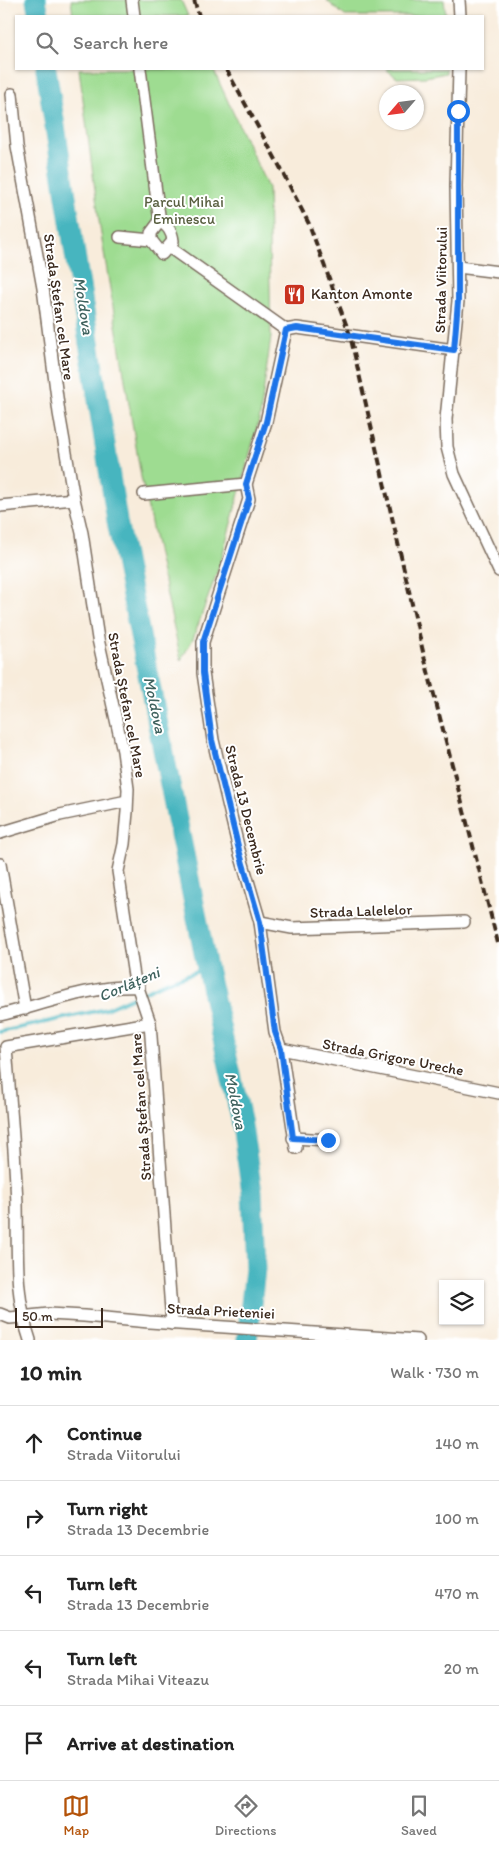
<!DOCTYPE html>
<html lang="en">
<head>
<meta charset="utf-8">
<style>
  body { margin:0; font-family:Itim,sans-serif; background:#f6f6f6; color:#222 }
  .controls { position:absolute; right:15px; bottom:15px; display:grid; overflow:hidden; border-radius:0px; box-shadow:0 1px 4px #0004 }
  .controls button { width:45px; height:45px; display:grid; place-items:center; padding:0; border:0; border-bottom:1px solid #e0e0e0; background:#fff; color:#222; font:25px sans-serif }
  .compass { position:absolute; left:379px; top:85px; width:45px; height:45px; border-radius:50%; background:#fff; box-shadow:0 1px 4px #0004; rotate:242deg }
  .scale { position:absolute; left:15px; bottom:12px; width:88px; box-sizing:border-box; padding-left:5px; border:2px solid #3b2a1e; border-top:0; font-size:14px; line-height:18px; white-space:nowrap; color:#3b2a1e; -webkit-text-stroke:4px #fff; paint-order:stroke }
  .stop { position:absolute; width:15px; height:15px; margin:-11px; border:4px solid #1a73e8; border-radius:50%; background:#fff }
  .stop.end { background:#1a73e8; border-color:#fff; box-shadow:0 1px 5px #0008 }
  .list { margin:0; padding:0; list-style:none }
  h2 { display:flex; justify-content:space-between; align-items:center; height:65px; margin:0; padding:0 20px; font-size:21px }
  h2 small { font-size:16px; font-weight:400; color:#767676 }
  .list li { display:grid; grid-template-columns:32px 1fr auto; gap:15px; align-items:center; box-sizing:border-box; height:75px; padding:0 20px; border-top:1px solid #e0e0e0 }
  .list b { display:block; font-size:19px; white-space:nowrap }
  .list p { margin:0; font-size:16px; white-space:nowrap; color:#767676 }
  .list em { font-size:16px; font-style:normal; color:#767676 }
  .icon { flex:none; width:28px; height:28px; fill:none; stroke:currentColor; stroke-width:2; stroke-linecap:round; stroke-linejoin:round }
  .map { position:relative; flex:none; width:499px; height:1340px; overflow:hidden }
  .search { position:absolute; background:#fff; box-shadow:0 1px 4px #0004; left:15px; right:15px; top:15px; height:55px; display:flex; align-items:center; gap:12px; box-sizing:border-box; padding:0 18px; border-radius:0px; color:#767676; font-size:19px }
  .sheet { height:440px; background:#fff }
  nav { display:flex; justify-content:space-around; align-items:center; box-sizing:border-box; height:70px; border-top:1px solid #e0e0e0; background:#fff; font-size:14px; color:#767676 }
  nav a { display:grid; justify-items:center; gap:2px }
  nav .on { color:#b45309 }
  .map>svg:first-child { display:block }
  .green { fill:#9edc91; stroke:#6c8358 }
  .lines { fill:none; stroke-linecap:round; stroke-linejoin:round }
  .stream { stroke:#46b5bf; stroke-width:4 }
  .river { stroke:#46b5bf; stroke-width:21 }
  .minor-casing { stroke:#7d6e60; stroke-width:14 }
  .minor { stroke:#fff; stroke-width:11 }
  .rail { stroke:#3b2a1e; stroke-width:4; stroke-dasharray:8 4; stroke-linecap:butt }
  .route { stroke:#1a73e8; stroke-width:6 }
  .labels { text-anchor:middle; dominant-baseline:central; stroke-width:4; stroke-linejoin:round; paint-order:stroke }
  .park-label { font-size:15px; fill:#595f40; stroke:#fff }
  .street-label { font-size:15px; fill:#3b2a1e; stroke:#fff }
  .poi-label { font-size:15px; fill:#3b2a1e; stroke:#fff; text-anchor:start }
  .water-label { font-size:16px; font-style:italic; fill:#3f625e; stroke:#fff }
</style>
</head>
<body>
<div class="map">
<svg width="499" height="1340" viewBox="0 0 499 1340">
  <rect width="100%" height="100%" fill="#fff"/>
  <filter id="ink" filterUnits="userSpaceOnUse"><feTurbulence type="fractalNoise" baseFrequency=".02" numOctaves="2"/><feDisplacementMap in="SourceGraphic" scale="10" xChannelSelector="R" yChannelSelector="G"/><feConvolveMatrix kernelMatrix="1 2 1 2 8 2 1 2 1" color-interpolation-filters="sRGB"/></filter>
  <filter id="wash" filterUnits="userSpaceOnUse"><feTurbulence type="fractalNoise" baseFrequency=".0096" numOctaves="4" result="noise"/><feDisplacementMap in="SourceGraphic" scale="20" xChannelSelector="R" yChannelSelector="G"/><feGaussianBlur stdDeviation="1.12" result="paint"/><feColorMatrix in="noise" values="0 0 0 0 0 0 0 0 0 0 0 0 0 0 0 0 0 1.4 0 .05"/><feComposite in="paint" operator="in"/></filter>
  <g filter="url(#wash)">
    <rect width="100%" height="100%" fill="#f8ecdb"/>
    <g class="green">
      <path d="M71,0H181L188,16H73Z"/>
      <path d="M326,0H444L446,16H345Z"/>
      <path d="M79,69H213L268,188L271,337L260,416L220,564L193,639L181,660L141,477L100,228Z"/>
      <path d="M386,69H446V73L425,77L397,78Z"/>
    </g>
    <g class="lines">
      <path class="stream" d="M0,1032L106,1009L166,982L207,968"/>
      <g class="river">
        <path d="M36,0L39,16"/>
        <path d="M46,69L117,521L207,968L241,1119L252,1192L255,1269L247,1340"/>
      </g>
    </g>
  </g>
  <g filter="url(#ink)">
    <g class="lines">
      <defs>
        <g id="minor">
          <path d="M132,0L134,16"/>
          <path d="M459,0L460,16"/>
          <path d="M140,69L158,208L160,221C168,227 172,231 173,241L162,254L151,240V233L160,221"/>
          <path d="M459,69L456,186L458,301L446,419L447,447L454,474L499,571"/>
          <path d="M12,94L17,146L43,288L59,413L74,499L82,533L98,639L123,751L128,789L127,812L124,844L118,871L134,976L150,1023L172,1324"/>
          <path d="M120,237L151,240"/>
          <path d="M169,247L286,330"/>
          <path d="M458,267L499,272"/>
          <path d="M246,484L249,499L203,642V673L213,740L239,850L260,922L275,1032L281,1049L296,1148"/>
          <path d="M144,494L246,484L266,422L286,330L297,328L454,350"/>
          <path d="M0,506L74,499"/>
          <path d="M0,833L60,815L127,801"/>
          <path d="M0,864L25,1009"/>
          <path d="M260,922L292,928L464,922"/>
          <path d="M0,1015C45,1004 91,985 139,987"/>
          <path d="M281,1049L499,1093"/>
          <path d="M293,1138L329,1140"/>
          <path d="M0,1314L10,1318L49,1314L84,1316L149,1322L418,1340"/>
          <path d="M30,1340C14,1294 18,1251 17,1204C15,1152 10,1099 6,1047L150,1023"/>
        </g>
      </defs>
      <use href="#minor" class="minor-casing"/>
      <use href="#minor" class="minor"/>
      <g class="rail">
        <path d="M194,0L199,16"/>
        <path d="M226,69L280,167L309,224L350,335L424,656L499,947"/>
      </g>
    </g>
  </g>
  <g class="lines" filter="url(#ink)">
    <path class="route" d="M328,1140L293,1138L281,1049L275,1032L260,922L239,850L212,740L203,673V642L249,499L246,484L266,422L286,330L297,328L454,350L458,301V111"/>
  </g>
  <defs>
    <symbol id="restaurant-square" viewBox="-11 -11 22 22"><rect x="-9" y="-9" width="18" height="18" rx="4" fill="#c8321e" stroke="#fff"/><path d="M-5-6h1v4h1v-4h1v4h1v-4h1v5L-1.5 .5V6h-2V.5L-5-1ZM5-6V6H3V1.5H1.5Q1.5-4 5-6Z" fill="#fff"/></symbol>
  </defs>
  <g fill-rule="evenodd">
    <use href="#restaurant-square" x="282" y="282" width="25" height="25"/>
  </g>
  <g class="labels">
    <g class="park-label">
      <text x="184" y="202">Parcul Mihai<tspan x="184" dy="17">Eminescu</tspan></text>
    </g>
    <g class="street-label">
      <text transform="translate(441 280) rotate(-89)">Strada Viitorului</text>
      <text transform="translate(59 307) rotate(82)">Strada Ștefan cel Mare</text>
      <text transform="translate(127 705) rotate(79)">Strada Ștefan cel Mare</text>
      <text transform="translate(246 810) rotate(76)">Strada 13 Decembrie</text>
      <text transform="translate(361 911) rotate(-2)">Strada Lalelelor</text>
      <text transform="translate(393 1057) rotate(11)">Strada Grigore Ureche</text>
      <text transform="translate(141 1107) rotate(-94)">Strada Ștefan cel Mare</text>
      <text transform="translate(221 1311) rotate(3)">Strada Prieteniei</text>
    </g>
    <g class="poi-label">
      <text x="311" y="294">Kanton Amonte</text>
    </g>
    <g class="water-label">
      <text transform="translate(84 306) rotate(81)">Moldova</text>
      <text transform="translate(155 705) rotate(78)">Moldova</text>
      <text transform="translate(129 984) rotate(-23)">Corlățeni</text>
      <text transform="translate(236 1101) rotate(79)">Moldova</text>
    </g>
  </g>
</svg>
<div class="controls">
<button><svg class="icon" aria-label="layers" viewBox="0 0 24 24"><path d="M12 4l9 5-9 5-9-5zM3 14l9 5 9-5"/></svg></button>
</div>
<svg class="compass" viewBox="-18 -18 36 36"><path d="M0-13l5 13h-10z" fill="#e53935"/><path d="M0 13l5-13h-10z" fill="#767676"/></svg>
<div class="scale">50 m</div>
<div class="stop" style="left:458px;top:111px"></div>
<div class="stop end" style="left:328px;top:1140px"></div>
<div class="search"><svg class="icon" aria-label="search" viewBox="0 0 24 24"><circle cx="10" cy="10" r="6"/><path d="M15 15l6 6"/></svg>Search here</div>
</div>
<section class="sheet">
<h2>10 min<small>Walk · 730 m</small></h2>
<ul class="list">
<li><svg class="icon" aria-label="ahead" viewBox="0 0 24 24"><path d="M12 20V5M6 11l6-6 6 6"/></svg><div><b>Continue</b><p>Strada Viitorului</p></div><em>140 m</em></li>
<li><svg class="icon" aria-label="right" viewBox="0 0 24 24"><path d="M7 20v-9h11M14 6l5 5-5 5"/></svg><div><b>Turn right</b><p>Strada 13 Decembrie</p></div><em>100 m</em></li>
<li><svg class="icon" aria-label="left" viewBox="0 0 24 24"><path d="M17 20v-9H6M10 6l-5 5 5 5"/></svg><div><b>Turn left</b><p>Strada 13 Decembrie</p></div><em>470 m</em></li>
<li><svg class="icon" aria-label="left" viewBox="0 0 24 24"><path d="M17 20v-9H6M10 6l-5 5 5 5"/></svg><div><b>Turn left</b><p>Strada Mihai Viteazu</p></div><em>20 m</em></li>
<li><svg class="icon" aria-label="arrive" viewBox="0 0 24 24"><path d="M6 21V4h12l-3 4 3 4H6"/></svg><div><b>Arrive at destination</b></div></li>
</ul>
</section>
<nav>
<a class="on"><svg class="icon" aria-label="map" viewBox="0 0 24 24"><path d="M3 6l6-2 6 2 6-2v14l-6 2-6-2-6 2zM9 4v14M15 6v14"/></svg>Map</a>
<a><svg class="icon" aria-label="directions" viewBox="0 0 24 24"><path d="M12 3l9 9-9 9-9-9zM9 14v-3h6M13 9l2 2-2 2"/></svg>Directions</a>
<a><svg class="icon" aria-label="saved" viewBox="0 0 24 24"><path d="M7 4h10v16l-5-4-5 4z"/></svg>Saved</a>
</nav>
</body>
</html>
